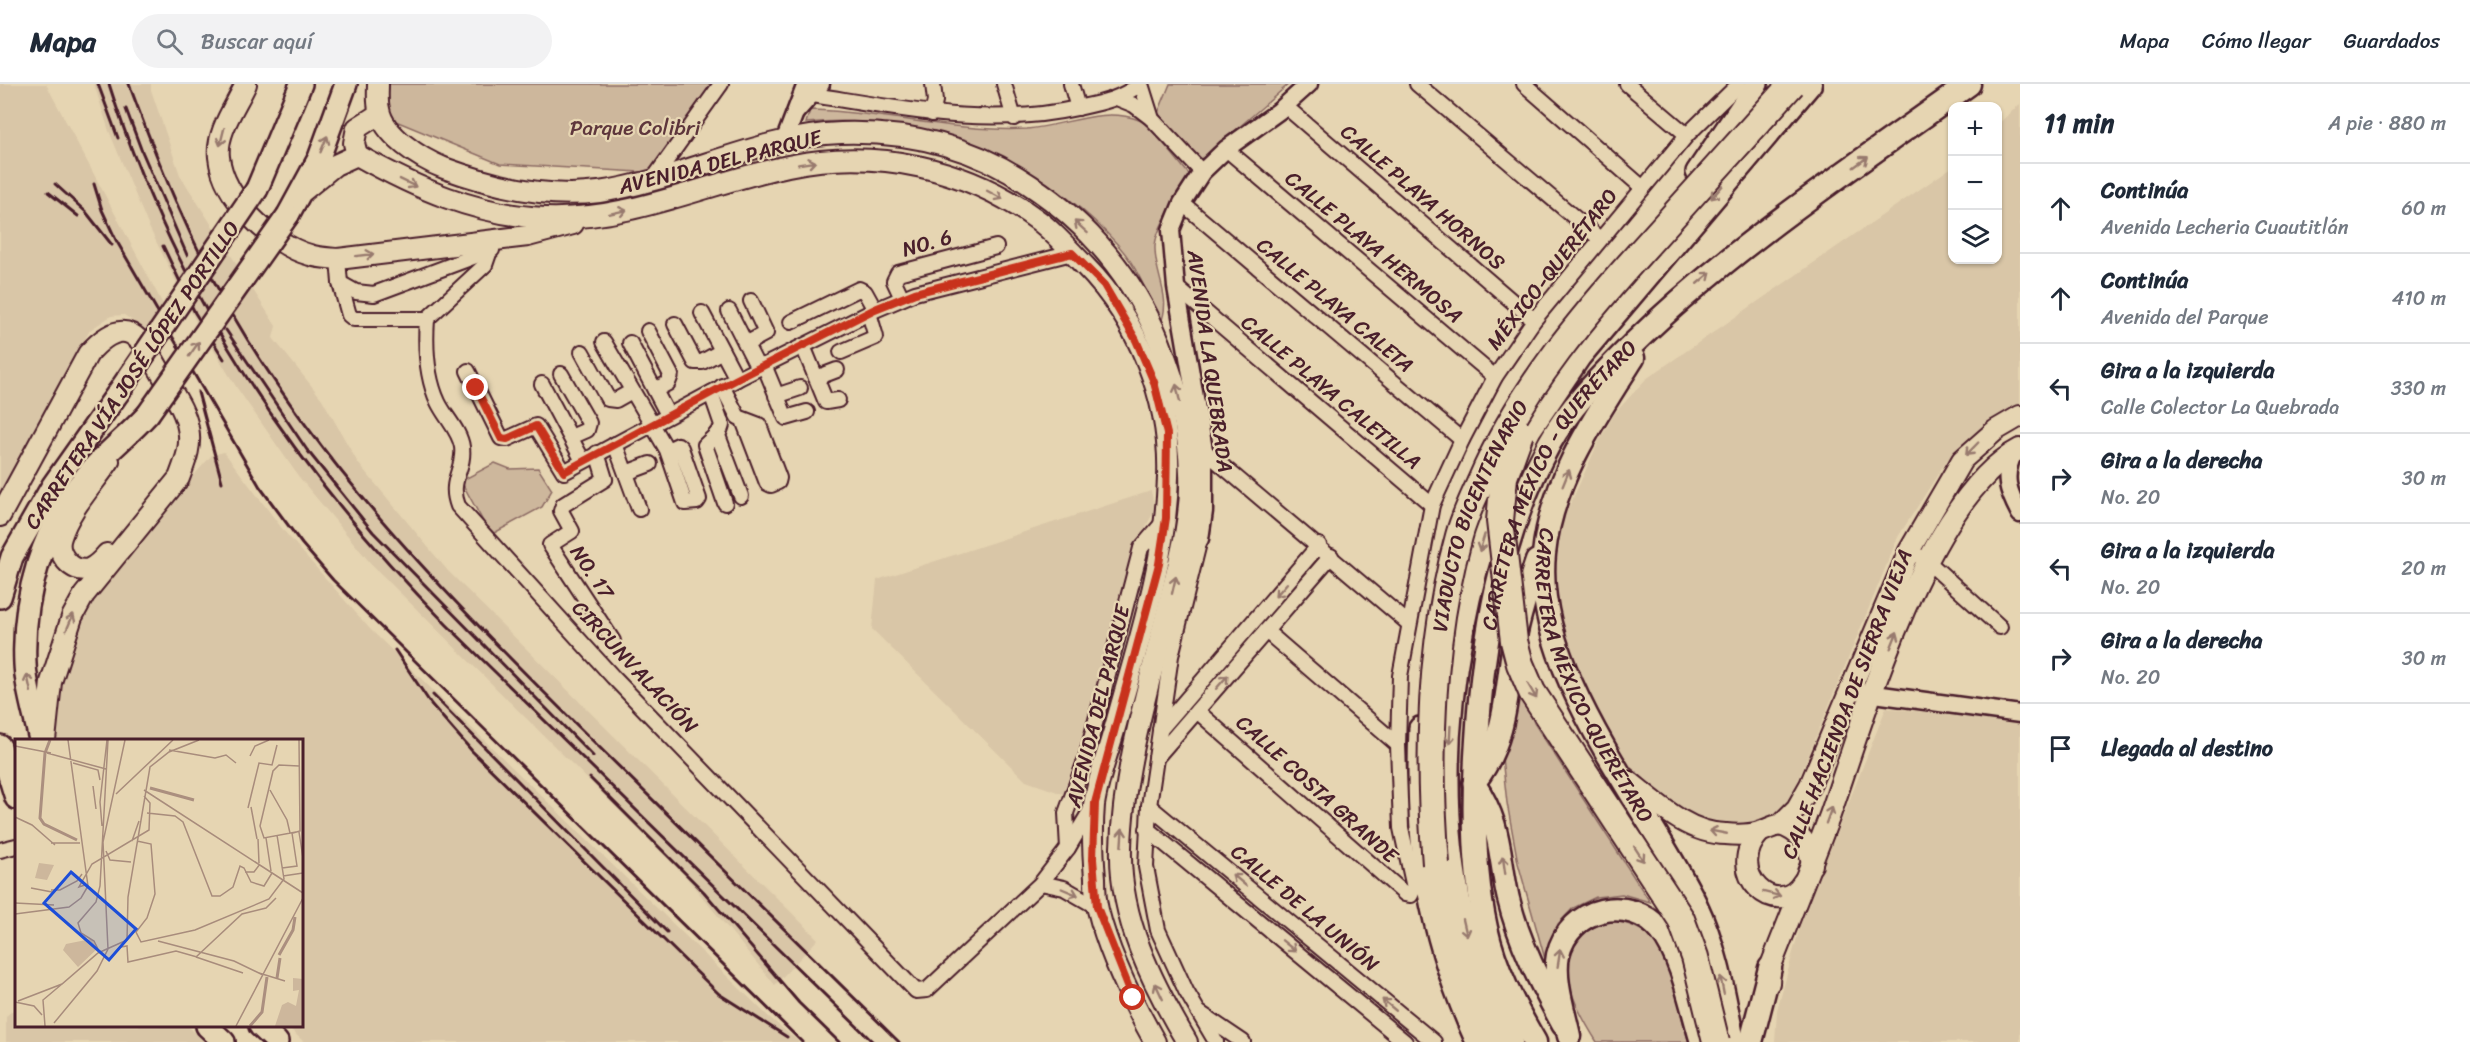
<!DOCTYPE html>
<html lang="es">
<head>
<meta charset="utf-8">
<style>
  body { margin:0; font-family:Sriracha,sans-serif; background:#f2f2f3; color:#1f2937 }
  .controls { position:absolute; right:18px; top:18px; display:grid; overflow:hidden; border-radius:12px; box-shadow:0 2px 4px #0004 }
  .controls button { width:54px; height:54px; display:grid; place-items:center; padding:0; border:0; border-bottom:2px solid #e0e1e3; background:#fff; color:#1f2937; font:30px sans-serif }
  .stop { position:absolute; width:18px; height:18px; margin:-14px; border:4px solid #c8321e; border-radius:50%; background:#fff }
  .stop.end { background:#c8321e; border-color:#fff; box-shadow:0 2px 6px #0008 }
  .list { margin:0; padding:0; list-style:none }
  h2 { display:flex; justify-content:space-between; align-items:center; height:78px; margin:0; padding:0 24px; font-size:26px }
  h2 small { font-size:20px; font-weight:400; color:#747a83 }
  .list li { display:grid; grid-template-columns:39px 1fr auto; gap:18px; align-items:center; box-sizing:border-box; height:90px; padding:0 24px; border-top:2px solid #e0e1e3 }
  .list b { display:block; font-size:22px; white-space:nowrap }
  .list p { margin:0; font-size:20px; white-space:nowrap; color:#747a83 }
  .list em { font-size:20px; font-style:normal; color:#747a83 }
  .icon { flex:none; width:33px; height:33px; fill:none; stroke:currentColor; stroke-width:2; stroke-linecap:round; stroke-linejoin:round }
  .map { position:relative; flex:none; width:2020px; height:958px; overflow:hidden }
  header { display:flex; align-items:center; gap:36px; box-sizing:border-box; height:84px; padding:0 30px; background:#fff; border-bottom:2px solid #e0e1e3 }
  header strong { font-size:28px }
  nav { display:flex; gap:33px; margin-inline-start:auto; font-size:21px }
  .search { width:420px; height:54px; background:#f2f2f3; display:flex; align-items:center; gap:15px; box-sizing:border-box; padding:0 21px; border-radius:33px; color:#747a83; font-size:22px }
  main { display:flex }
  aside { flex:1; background:#fff }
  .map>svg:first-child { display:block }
  .built { fill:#d9c6a7 }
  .green { fill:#cdb79c; stroke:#8c6b64; stroke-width:1.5 }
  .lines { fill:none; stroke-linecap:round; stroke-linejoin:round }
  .minor-casing { stroke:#4a1f2b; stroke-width:18 }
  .tertiary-casing { stroke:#4a1f2b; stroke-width:21 }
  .secondary-casing { stroke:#4a1f2b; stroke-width:24 }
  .primary-casing { stroke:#4a1f2b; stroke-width:26 }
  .trunk-casing { stroke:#4a1f2b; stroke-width:27 }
  .motorway-casing { stroke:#4a1f2b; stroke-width:30 }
  .minor { stroke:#e6d5b2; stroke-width:14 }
  .tertiary { stroke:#e6d5b2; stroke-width:16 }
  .secondary { stroke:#e6d5b2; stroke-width:20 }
  .primary { stroke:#e6d5b2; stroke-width:21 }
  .trunk { stroke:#e6d5b2; stroke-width:22 }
  .motorway { stroke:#e6d5b2; stroke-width:26 }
  .rail { stroke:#4a1f2b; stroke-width:3 }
  .primary-bridge-casing { stroke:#4a1f2b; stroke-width:26; stroke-linecap:butt }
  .motorway-bridge-casing { stroke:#4a1f2b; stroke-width:30; stroke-linecap:butt }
  .primary-bridge { stroke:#e6d5b2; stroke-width:21 }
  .motorway-bridge { stroke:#e6d5b2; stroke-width:26 }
  .oneway { stroke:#987a6e }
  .route { stroke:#c8321e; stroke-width:8 }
  .labels { text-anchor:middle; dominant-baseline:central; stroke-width:4.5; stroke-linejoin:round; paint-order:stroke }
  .park-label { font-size:21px; fill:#5e363c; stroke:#e6d5b2 }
  .street-label { font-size:21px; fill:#4a1f2b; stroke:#e6d5b2 }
  .inset-river { fill:none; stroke:#ab8f7f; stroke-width:3 }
  .inset-road { fill:none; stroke:#a88c7c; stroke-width:1.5 }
  .view { fill:#1d4ed8; fill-opacity:0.15; stroke:#1d4ed8; stroke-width:3 }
  .inset-edge { fill:none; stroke:#4a1f2b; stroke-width:3 }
</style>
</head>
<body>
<header>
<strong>Mapa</strong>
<div class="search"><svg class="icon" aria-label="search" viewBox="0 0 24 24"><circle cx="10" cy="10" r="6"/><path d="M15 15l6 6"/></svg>Buscar aquí</div>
<nav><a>Mapa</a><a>Cómo llegar</a><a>Guardados</a></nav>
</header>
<main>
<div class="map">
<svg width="2020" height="958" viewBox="0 0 2020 958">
  <rect width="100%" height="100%" fill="#e6d5b2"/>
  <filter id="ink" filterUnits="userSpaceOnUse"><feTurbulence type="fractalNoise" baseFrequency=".0167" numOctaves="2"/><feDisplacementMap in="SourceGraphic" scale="12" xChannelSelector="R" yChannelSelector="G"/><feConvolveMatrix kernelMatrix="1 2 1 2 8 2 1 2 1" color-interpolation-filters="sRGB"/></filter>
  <g filter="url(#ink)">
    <g class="built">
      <path d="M0,0H46L166,226L148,247L124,231L111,232L90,246L0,411Z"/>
      <path d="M94,0H151V6L180,91L276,242L273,254L322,315L358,379L448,487L818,855L775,901L685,792L373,482L299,393L237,304L195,236L148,141L109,47Z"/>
      <path d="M2020,20V322L1990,339L1947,376L1898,453L1786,726L1748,745L1690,737L1635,692L1596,633L1575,580L1553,502L1558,447L1599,357L1615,329L1646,295L1952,83V176H1998V40Z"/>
      <path d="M224,368L284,447L370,545L769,933L799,958H304L287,942H302V656H53L50,633L76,534L117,477L212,371Z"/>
      <path d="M1151,407L1155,426L1136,460L1083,669L1073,694L1063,710L1026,697L872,545L877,496Z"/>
      <path d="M1886,624L2020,637V958H1775L1777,927L1801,839Z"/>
      <path d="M16,924V942H188L205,958H6V932Z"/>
    </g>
    <g class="green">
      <path d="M389,0H719L657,89L500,80L386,33Z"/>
      <path d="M1170,0H1289L1202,75L1168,44L1158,29Z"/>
      <path d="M810,26C882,27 955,49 1027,45C1065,42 1102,22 1139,36C1149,39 1182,82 1191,93C1180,108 1155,145 1155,163C1154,191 1173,213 1160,241C1149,213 1138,183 1118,161C1040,73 923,28 806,39Z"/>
      <path d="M495,379L510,385L538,384L552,406L542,423L494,449L484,439L461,397Z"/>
      <path d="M1516,585L1534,639L1650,818L1622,810L1596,813L1573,824L1558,840L1545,875L1518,779L1507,719L1500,655Z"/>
      <path d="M1612,837C1678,844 1671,909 1689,958H1597C1569,914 1540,855 1612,837Z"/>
    </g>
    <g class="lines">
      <defs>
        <g id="minor">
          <path d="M1004,0L1014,34"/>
          <path d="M1071,0L1078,24"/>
          <path d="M1141,0L1152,35L1202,88"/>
          <path d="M1417,0L1600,155"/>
          <path d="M1524,0L1643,104"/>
          <path d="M1627,0L1687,51"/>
          <path d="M804,7L813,11C902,25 988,44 1077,24C1105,18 1117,16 1141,0"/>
          <path d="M1119,15L1134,21L1151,34"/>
          <path d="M1285,22L1534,236"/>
          <path d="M932,30L935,17L933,0"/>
          <path d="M1226,65L1495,293"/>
          <path d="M654,94L721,0"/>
          <path d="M1182,119L1462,356"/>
          <path d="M338,175L340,199L349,231L354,235H427L485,181L494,155"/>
          <path d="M340,199L356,208L374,210L492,166"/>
          <path d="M1176,203L1432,421"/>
          <path d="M902,214L894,197L898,189L996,163"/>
          <path d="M729,227L758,284"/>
          <path d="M702,229L737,295"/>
          <path d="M427,235C425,263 426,292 438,318C445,333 460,347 462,363C465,386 448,396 458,422L613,593L916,907L927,906L1041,799L1068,764L1092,724"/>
          <path d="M791,238L859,205L865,208L875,226"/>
          <path d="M675,240L695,278H702L722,267"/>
          <path d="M648,247L671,291L668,299L655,306"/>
          <path d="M604,258L667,366L685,419L697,418L699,415L681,364L678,361L667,366"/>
          <path d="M630,259L668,331"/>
          <path d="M746,260L766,249L751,217"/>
          <path d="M803,262L826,318L838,316"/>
          <path d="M582,268L608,315L616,316L632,307"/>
          <path d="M841,268L876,253L869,229"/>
          <path d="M764,281L786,334L807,328"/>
          <path d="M468,287L501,354L507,355L536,342L564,388L737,295L875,226L915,209L1072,169"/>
          <path d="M561,290L589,339L587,346L571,353"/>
          <path d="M816,294L837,286"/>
          <path d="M542,300L583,377"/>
          <path d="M722,302L738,333L759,341L779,394L778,398L771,401L767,399L743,336"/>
          <path d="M711,309L722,341L720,347L705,361L725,419"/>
          <path d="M776,312L800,304"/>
          <path d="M717,349L741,412"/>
          <path d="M615,360L639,425"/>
          <path d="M1199,362L1408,539"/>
          <path d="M597,369L605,395L563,421L561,427L572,447L550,461L613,557"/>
          <path d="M626,389L650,380"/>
          <path d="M1200,455L1171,572L1149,722L1146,783L1158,846L1186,907L1216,958"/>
          <path d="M1909,467L1926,476L2000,543"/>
          <path d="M1266,547L1398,661"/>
          <path d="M1197,627L1405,810L1411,811L1414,804L1401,744L1398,661L1400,592L1432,421L1462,356L1495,293L1534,236L1687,51L1739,0"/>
          <path d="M1160,646L1319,461"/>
          <path d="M1156,674L1331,472"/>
          <path d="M1149,722L1434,958"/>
          <path d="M1147,745L1405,958"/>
          <path d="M1068,764L1066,729L1086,674L1141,464L1165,436"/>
          <path d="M0,766L16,762"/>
          <path d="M1041,799L1064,804L1097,823"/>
          <path d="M1200,929L1243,958"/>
        </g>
        <g id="tertiary">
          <path d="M796,28L821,0"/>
          <path d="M785,55L806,0"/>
          <path d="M2014,368C2002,393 2008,407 2020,430"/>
          <path d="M1200,455L1204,427V366L1176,203L1171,146L1182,119L1202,88L1226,65L1279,27L1309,0"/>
          <path d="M1860,608L2020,630"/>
        </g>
        <g id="secondary">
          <path d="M246,0C236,22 216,48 219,73C223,114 272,161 310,171C318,174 329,174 338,175L528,152L573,140"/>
          <path d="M378,0C378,8 377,17 379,25C383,51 421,75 444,84C493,102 547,115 599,108C682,96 757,52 841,49C910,47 973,62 1030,101C1088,139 1134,194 1160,259C1176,301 1189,343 1190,388C1192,430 1181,471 1171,511C1152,592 1123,680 1121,764C1119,834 1152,899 1187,958"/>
          <path d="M357,71L354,59L357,44L379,30"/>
          <path d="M303,107L335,81L357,71C416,104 476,131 545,134C631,137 706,99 788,82C876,64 967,83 1039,137C1056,150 1070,167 1085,182C1138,236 1171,317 1168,393C1166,476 1139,556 1117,636C1110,663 1098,693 1094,721C1092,745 1093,770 1095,794C1095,804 1095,815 1098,826C1109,871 1132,917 1155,958"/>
          <path d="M0,432L88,270C128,225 142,256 164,294C173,310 185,326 188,344C192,362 185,378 179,394L84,511L72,533L51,598L45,656"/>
          <path d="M107,470C102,476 97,482 89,485C72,490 55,469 61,453C69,426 93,401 109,377"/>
          <path d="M1625,694C1653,716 1687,750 1726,750C1736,751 1749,751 1759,748C1767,746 1771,742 1780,741L1797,724L1810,701L1909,467L1962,376L1996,346L2020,332"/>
          <path d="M1780,741C1800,747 1810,761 1812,781"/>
          <path d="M1760,748C1722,789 1778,839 1803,798"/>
          <path d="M1769,899L1770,884C1790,833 1811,782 1830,731C1864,634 1927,413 2020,365"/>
        </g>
        <g id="primary">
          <path d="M1697,88L1757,0"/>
          <path d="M257,105L301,0"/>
          <path d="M288,131L319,74L346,0"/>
          <path d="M0,513L12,473L53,401L118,309"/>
          <path d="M1420,644C1415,761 1428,850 1477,958"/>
          <path d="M40,656C35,632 26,605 25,580C22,513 42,443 86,392C104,370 128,352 148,330"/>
          <path d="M0,662L16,714"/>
          <path d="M1474,699C1502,741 1498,768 1508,813C1519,859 1540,899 1563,941"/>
          <path d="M207,942L224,958"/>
          <path d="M260,942L277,958"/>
        </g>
        <g id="trunk">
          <path id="s1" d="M1633,274C1595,333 1551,398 1544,470C1532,586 1646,719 1695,819C1716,863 1724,910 1733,958"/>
          <path d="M1517,370L1530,345L1579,273L1810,0"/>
          <path d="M1498,414C1438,582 1419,798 1511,958"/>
          <path d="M1475,697C1509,654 1506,600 1516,548C1521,524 1529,501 1537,477"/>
          <path d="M1569,952C1564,928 1553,896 1558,871C1569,823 1630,809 1661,847C1682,872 1692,926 1702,958"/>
          <path id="s2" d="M1535,958C1514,922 1495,885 1486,844C1473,786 1473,715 1477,656C1483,554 1500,451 1549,360C1569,323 1603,290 1633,260C1734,161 1854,83 1969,0"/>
          <path d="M1751,958L1770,884"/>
        </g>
        <path id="motorway" d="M1436,780L1450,853L1488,958"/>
      </defs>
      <use href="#minor" class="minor-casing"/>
      <use href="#tertiary" class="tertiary-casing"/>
      <use href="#secondary" class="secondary-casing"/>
      <use href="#primary" class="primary-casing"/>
      <use href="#trunk" class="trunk-casing"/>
      <use href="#motorway" class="motorway-casing"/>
      <use href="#minor" class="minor"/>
      <use href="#tertiary" class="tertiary"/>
      <use href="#secondary" class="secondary"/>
      <use href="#primary" class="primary"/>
      <use href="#trunk" class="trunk"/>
      <use href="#motorway" class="motorway"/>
      <g class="rail">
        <path d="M98,0L118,54"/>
        <path d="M109,0C175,210 293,385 447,541L873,958"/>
        <path d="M129,0C158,78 189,155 231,228C326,392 459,524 592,656C695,756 797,857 899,958"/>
        <path d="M126,25L141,65L187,171"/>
        <path d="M55,100L86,128L112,161"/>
        <path d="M94,100L102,126L116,156L260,403L302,460L333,496L802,958"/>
        <path d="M48,108L78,132"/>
        <path d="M163,162L195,229L224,275"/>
        <path d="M226,246L307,366L373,448L593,672"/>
        <path d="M198,308L222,398"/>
        <path d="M395,566L431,620L472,667L719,910L787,953"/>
        <path d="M433,611L667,848"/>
        <path d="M590,694L704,808L799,919L839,958"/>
      </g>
      <defs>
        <g id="primary-bridge">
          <path d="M118,309L257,105"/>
          <path d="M148,330L288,131"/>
        </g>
        <g id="motorway-bridge">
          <path d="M1520,349L1504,393L1500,437L1514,557L1520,580L1532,608L1681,835L1695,873L1716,958"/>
          <path id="s3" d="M1436,780C1427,671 1430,557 1459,452C1464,433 1473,415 1481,397C1522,302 1587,227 1656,151C1701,101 1747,50 1792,0"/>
        </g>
      </defs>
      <use href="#primary-bridge" class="primary-bridge-casing"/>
      <use href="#motorway-bridge" class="motorway-bridge-casing"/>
      <use href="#primary-bridge" class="primary-bridge"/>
      <use href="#motorway-bridge" class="motorway-bridge"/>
    </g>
    <defs><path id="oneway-shaft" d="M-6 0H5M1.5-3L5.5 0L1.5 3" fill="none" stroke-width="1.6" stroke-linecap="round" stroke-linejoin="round" transform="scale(1.5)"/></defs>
    <g class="oneway">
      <use href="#oneway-shaft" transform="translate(222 53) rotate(104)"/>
      <use href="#oneway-shaft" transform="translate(324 60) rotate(-67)"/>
      <use href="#oneway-shaft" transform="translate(1861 78) rotate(-36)"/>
      <use href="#oneway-shaft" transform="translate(807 79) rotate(-9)"/>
      <use href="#oneway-shaft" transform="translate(408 99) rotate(26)"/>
      <use href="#oneway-shaft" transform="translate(1717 108) rotate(131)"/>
      <use href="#oneway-shaft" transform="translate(995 111) rotate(28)"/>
      <use href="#oneway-shaft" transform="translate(618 128) rotate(-12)"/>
      <use href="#oneway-shaft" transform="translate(1081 143) rotate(-138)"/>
      <use href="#oneway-shaft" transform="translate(365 171) rotate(-7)"/>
      <use href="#oneway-shaft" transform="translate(1704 194) rotate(-40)"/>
      <use href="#oneway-shaft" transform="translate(194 265) rotate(-55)"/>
      <use href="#oneway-shaft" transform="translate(1178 309) rotate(-102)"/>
      <use href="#oneway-shaft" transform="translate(1972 365) rotate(134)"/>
      <use href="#oneway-shaft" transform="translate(1566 394) rotate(-68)"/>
      <use href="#oneway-shaft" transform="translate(1482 459) rotate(107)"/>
      <use href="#oneway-shaft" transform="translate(1174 501) rotate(-77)"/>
      <use href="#oneway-shaft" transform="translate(1281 506) rotate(131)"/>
      <use href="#oneway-shaft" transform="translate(70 538) rotate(-67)"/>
      <use href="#oneway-shaft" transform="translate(1894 556) rotate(-68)"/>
      <use href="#oneway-shaft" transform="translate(1222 598) rotate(-49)"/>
      <use href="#oneway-shaft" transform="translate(29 599) rotate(-102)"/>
      <use href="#oneway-shaft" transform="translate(1532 607) rotate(60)"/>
      <use href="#oneway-shaft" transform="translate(1450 651) rotate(93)"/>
      <use href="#oneway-shaft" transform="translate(1829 731) rotate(-70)"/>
      <use href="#oneway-shaft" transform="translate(1718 748) rotate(-169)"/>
      <use href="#oneway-shaft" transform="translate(1122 753) rotate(-86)"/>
      <use href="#oneway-shaft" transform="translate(1639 770) rotate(57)"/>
      <use href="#oneway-shaft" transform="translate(1504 781) rotate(-98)"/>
      <use href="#oneway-shaft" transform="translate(1239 796) rotate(-140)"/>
      <use href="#oneway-shaft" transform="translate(1070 808) rotate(23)"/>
      <use href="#oneway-shaft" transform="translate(1772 810) rotate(14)"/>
      <use href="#oneway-shaft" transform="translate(1465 844) rotate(77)"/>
      <use href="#oneway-shaft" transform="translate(1289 862) rotate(39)"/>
      <use href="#oneway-shaft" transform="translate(1559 874) rotate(-81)"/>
      <use href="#oneway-shaft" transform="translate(1722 901) rotate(-101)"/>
      <use href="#oneway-shaft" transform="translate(1159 907) rotate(-115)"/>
      <use href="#oneway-shaft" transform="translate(1389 921) rotate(-140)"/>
    </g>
  </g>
  <g class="lines" filter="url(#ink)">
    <path class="route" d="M476,304L501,354L507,355L536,342L564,388L737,295L875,225L915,209L1072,169L1104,201L1136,256L1154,298L1167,350L1166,434L1159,480L1095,719L1093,775L1097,823L1133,914"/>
  </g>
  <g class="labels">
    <g class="park-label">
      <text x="635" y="44">Parque Colibri</text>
    </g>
    <g class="street-label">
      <text transform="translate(720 78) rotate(-14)">AVENIDA DEL PARQUE</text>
      <text transform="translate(1423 113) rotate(41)">CALLE PLAYA HORNOS</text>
      <text transform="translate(927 159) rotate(-16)">NO. 6</text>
      <text transform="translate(1374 163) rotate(40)">CALLE PLAYA HERMOSA</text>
      <text transform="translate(1552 185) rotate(-52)">MÉXICO-QUERÉTARO</text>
      <text transform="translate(1335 221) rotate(40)">CALLE PLAYA CALETA</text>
      <text transform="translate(1210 277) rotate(82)">AVENIDA LA QUEBRADA</text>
      <text transform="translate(132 291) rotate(-56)">CARRETERA VÍA JOSÉ LÓPEZ PORTILLO</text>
      <text transform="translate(1331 308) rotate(40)">CALLE PLAYA CALETILLA</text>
      <text stroke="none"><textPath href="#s2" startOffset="588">CARRETERA MÉXICO - QUERÉTARO</textPath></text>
      <text stroke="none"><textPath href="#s3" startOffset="356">VIADUCTO BICENTENARIO</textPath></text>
      <text transform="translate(592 488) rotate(56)">NO. 17</text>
      <text transform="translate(635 583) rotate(47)">CIRCUNVALACIÓN</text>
      <text stroke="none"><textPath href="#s1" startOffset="350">CARRETERA MÉXICO-QUERÉTARO</textPath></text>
      <text transform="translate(1847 620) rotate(-69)">CALLE HACIENDA DE SIERRA VIEJA</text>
      <text transform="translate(1098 622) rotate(-76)">AVENIDA DEL PARQUE</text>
      <text transform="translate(1317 705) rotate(42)">CALLE COSTA GRANDE</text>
      <text transform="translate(1305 824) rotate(40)">CALLE DE LA UNIÓN</text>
    </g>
  </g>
  <g transform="translate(15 655)">
    <rect width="288" height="288" fill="#e6d5b2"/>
    <path d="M24,124L39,126L32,141L20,139ZM76,200L83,209L63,228L48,211L51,205ZM278,239L288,240V287H260L267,266L273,263L281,267L284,251L278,252Z" fill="#cdb79c"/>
    <path class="inset-river" d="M35,1L30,14L25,79L29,85L62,101M135,49L179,61M264,216L278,191L280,178M262,239L265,219M235,287L247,273L252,238"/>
    <path class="inset-road" d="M0,7L36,14M154,11L200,19L211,16L221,24M32,14L91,30M235,17L240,7L254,1M58,24L83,31L85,41M78,47L81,70M129,51L288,154M255,51L272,81L275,94M101,55L158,1M236,68L242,100M233,69L244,24L257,26L262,6M132,74L160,77L168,83L197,157H205L218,148L225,127L229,129L236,143L249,147L257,134M0,78L17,86L40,106M87,87L85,63L92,1M281,93L249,99L245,87L258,32L264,26L284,27M284,93L288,119M278,94L285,92L284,1M251,99L256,132M243,100L244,124M117,102L124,82M122,102L136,105L140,155L132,179L121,193L126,203L180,191L254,160L269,140L262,96M36,104H65M91,112L95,121L116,123M267,129L282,127L277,94M230,133H239L245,125M268,137L288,134M70,146L64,148L77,125L134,91L135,64L129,57M16,149L37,153M36,151H45L62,142L67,135M0,164L39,166M0,175L54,168L66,159L73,147L53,1M143,202L219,222L248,236M106,208L112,207L113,223L161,212L182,218M83,210L79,202L66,194L63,184L81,163L85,147L93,1M181,218L227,175L251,169L261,159M181,218L228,234M244,234L270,242M3,262L47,245L83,214L112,201L113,158L135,28L154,13L184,1M0,263L19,267L27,276M39,284L82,232L93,210L88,103L110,1M30,287L28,261L47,245M221,287L288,159"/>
    <path class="view" d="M56,133L121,190L94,221L29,164Z"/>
    <rect width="288" height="288" class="inset-edge"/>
  </g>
</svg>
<div class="controls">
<button>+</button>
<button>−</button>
<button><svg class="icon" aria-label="layers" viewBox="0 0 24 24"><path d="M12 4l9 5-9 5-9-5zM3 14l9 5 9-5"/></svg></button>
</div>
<div class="stop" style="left:1133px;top:914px"></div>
<div class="stop end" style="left:476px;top:304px"></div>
</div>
<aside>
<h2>11 min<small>A pie · 880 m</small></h2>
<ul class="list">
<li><svg class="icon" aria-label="ahead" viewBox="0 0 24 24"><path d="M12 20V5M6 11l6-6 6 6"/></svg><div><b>Continúa</b><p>Avenida Lecheria Cuautitlán</p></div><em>60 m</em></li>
<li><svg class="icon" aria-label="ahead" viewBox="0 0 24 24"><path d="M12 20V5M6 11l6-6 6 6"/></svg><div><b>Continúa</b><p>Avenida del Parque</p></div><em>410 m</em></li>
<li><svg class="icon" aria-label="left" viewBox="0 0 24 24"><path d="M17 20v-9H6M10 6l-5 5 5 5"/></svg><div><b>Gira a la izquierda</b><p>Calle Colector La Quebrada</p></div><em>330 m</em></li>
<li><svg class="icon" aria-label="right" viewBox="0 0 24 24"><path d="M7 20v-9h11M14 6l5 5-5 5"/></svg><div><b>Gira a la derecha</b><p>No. 20</p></div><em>30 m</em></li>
<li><svg class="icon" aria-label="left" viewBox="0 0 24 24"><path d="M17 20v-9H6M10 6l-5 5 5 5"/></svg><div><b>Gira a la izquierda</b><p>No. 20</p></div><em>20 m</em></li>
<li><svg class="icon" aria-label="right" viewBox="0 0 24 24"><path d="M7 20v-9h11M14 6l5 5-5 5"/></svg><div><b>Gira a la derecha</b><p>No. 20</p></div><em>30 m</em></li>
<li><svg class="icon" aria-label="arrive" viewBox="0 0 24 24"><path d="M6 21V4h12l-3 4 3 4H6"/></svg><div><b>Llegada al destino</b></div></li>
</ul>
</aside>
</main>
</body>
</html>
